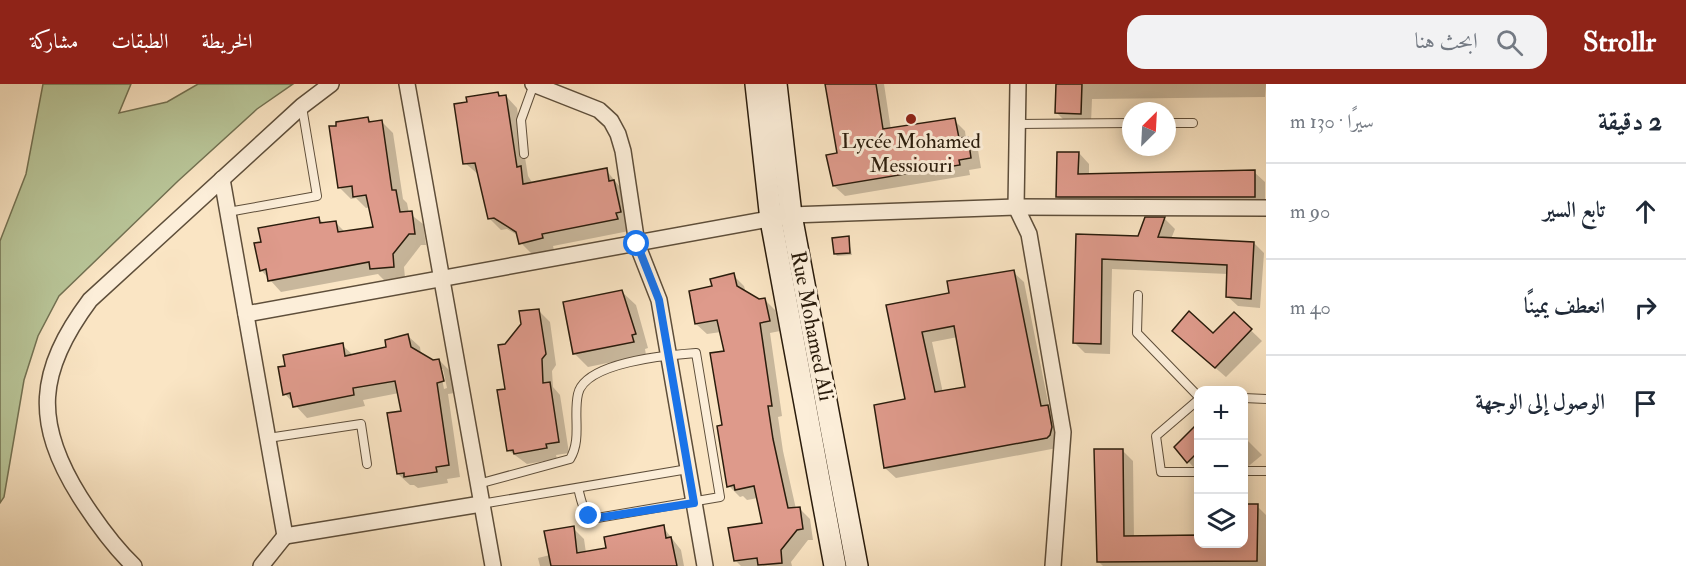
<!DOCTYPE html>
<html lang="ar">
<head>
<meta charset="utf-8">
<style>
  body { margin:0; font-family:"IM FELL Double Pica",Amiri,serif; background:#f2f2f3; color:#1f2937; direction:rtl }
  .controls { position:absolute; right:18px; bottom:18px; display:grid; overflow:hidden; border-radius:12px; box-shadow:0 3px 15px #0003 }
  .controls button { width:54px; height:54px; display:grid; place-items:center; padding:0; border:0; border-bottom:2px solid #e0e1e3; background:#fff; color:#1f2937; font:30px sans-serif }
  .compass { position:absolute; left:1122px; top:18px; width:54px; height:54px; border-radius:50%; background:#fff; box-shadow:0 3px 15px #0003; rotate:24deg }
  .stop { position:absolute; width:18px; height:18px; margin:-14px; border:4px solid #1a73e8; border-radius:50%; background:#fff }
  .stop.end { background:#1a73e8; border-color:#fff; box-shadow:0 2px 6px #0008 }
  .list { margin:0; padding:0; list-style:none }
  h2 { display:flex; justify-content:space-between; align-items:center; height:78px; margin:0; padding:0 24px; font-size:26px }
  h2 small { font-size:20px; font-weight:400; color:#747a83 }
  .list li { display:grid; grid-template-columns:39px 1fr auto; gap:18px; align-items:center; box-sizing:border-box; height:96px; padding:0 24px; border-top:2px solid #e0e1e3 }
  .list b { display:block; font-size:22px; white-space:nowrap }
  .list em { font-size:20px; font-style:normal; color:#747a83 }
  .icon { flex:none; width:33px; height:33px; fill:none; stroke:currentColor; stroke-width:2; stroke-linecap:round; stroke-linejoin:round }
  .map { position:relative; flex:none; width:1266px; height:482px; overflow:hidden; direction:ltr }
  header { display:flex; align-items:center; gap:36px; box-sizing:border-box; height:84px; padding:0 30px; background:#8f2418; color:#fff }
  header strong { font-size:28px }
  nav { display:flex; gap:33px; margin-inline-start:auto; font-size:21px }
  .search { width:420px; height:54px; background:#f2f2f3; display:flex; align-items:center; gap:15px; box-sizing:border-box; padding:0 21px; border-radius:18px; color:#747a83; font-size:22px }
  main { display:flex }
  aside { flex:1; background:#fff }
  .map>svg:first-child { display:block }
  .green { fill:#b9c699; stroke:#727152; stroke-width:1.5 }
  .shadow { fill:#0003; fill-rule:evenodd }
  .building { fill:#de9a8b; stroke:#2a1c0c; stroke-width:1.5; fill-rule:evenodd }
  .lines { fill:none; stroke-linecap:round; stroke-linejoin:round }
  .lane-casing { stroke:#5e4e3a; stroke-width:10 }
  .street-casing { stroke:#5e4e3a; stroke-width:18 }
  .secondary-casing { stroke:#2a1c0c; stroke-width:24 }
  .lane { stroke:#fceed9; stroke-width:8 }
  .street { stroke:#fceed9; stroke-width:15 }
  .secondary { stroke:#fceed9; stroke-width:21 }
  .route { stroke:#1a73e8; stroke-width:8 }
  .poi-dot { fill:#8f2418; stroke:#fceed9; stroke-width:2 }
  .labels { text-anchor:middle; dominant-baseline:central; stroke-width:6; stroke-linejoin:round; paint-order:stroke }
  .poi-label { font-size:21px; fill:#2a1c0c; stroke:#fceed9 }
  .street-label { font-size:21px; fill:#2a1c0c; stroke:#fceed9 }
</style>
</head>
<body>
<header>
<strong>Strollr</strong>
<div class="search"><svg class="icon" aria-label="search" viewBox="0 0 24 24"><circle cx="10" cy="10" r="6"/><path d="M15 15l6 6"/></svg>ابحث هنا</div>
<nav><a>الخريطة</a><a>الطبقات</a><a>مشاركة</a></nav>
</header>
<main>
<aside>
<h2>2 دقيقة<small>سيرًا · 130 m</small></h2>
<ul class="list">
<li><svg class="icon" aria-label="ahead" viewBox="0 0 24 24"><path d="M12 20V5M6 11l6-6 6 6"/></svg><div><b>تابع السير</b></div><em>90 m</em></li>
<li><svg class="icon" aria-label="right" viewBox="0 0 24 24"><path d="M7 20v-9h11M14 6l5 5-5 5"/></svg><div><b>انعطف يمينًا</b></div><em>40 m</em></li>
<li><svg class="icon" aria-label="arrive" viewBox="0 0 24 24"><path d="M6 21V4h12l-3 4 3 4H6"/></svg><div><b>الوصول إلى الوجهة</b></div></li>
</ul>
</aside>
<div class="map">
<svg width="1266" height="482" viewBox="0 0 1266 482">
  <rect width="100%" height="100%" fill="#fae5c4"/>
  <filter id="stains"><feTurbulence type="fractalNoise" baseFrequency=".00333" numOctaves="4"/><feColorMatrix values="0 0 0 0 .2 0 0 0 0 .09 0 0 0 0 .02 0 0 0 .5 -.17"/></filter>
  <radialGradient id="worn" r=".72"><stop offset=".6" stop-color="#630" stop-opacity="0"/><stop offset="1" stop-color="#630" stop-opacity=".3"/></radialGradient>
  <path class="green" d="M43,0H131L119,29L167,18L198,0H293L257,25L178,97L59,212L38,252L24,296L4,413L0,419V157L26,90Z"/>
  <g class="shadow">
    <path d="M827,0H884L891,46L954,36L965,47L966,55L978,66L981,84L969,86L970,91L845,112L834,102L839,70Z"/>
    <path d="M1058,0H1266L1265,13L1092,15L1091,39H1067L1056,28Z"/>
    <path d="M498,10L502,13L506,12L517,24L528,92L533,100L606,86L625,109L629,147L553,162L554,166L533,171L521,159L519,152L507,145L501,146L490,135L479,91L465,79L469,19Z"/>
    <path d="M368,35L372,39L381,37L393,49L403,115L407,119L409,129L423,140L426,161H421L404,183L405,194L384,196L378,190L281,208L261,186L262,159L319,135L325,140L335,138L346,149L375,144L371,123L366,124L356,114L351,115L339,103Z"/>
    <path d="M1079,69L1089,80V91L1254,88L1265,98V123H1068L1057,113Z"/>
    <path d="M1146,135H1165L1175,145L1171,155L1254,159L1264,169L1260,224L1238,222L1227,212L1228,190L1112,185L1110,270L1085,269L1075,259L1077,151L1139,153Z"/>
    <path d="M848,154L852,171L837,172L835,169Z"/>
    <path d="M1013,188L1024,198L1049,323L1058,333L1057,364L896,394L885,384L907,317L888,222L951,210ZM958,253L966,305L943,309L932,258Z"/>
    <path d="M733,191L744,202L746,209L759,217L765,216L775,226L780,247L770,249L782,332L778,333L783,367L796,425L799,424L810,435L813,456H808L791,478L792,482H741L736,477L763,440L758,414L747,416L743,412L740,413L729,402L724,342L726,268L721,248L707,250L696,240L713,203Z"/>
    <path d="M622,208L636,221L648,264L645,265L646,271L588,283L574,269Z"/>
    <path d="M539,227L550,238L556,281L552,287L553,303L560,311L569,369L556,371L557,375L527,380L508,366L505,262Z"/>
    <path d="M1234,230L1262,257L1226,293L1184,257L1213,251Z"/>
    <path d="M408,252L420,263L421,271L433,278L439,276L451,288L455,309L448,310L460,393L447,395L448,399L418,404L414,401H410L398,390L403,328L399,309L363,316L365,322L307,334L285,310L342,261L353,271L387,264ZM440,285H443L447,304L444,305Z"/>
    <path d="M1198,342V388L1176,364Z"/>
    <path d="M1244,353L1262,371L1245,385L1244,384Z"/>
    <path d="M1122,366L1133,377L1134,453L1198,452V460H1244V422H1257L1266,431V482H1103L1098,477Z"/>
    <path d="M663,443L681,466L684,482H540L538,474L550,471L573,444L584,455L586,469L608,465Z"/>
  </g>
  <g class="building">
    <path d="M825,0H876L883,45L955,34L959,54L968,53L971,74L959,76L960,81L833,102L826,71L837,69Z"/>
    <path d="M1056,0H1082L1081,30L1055,29Z"/>
    <path d="M498,8L499,12L506,11L517,83L521,82L523,100L607,84L609,97L614,96L621,128L616,129L618,135L542,150L543,154L519,160L516,148L494,134L488,135L475,79L463,80L454,20L467,18L466,13Z"/>
    <path d="M368,33L369,38L382,36L392,106H396L400,128L412,127L415,150H409L393,170L394,183L370,185L369,178L268,197L266,185L260,187L254,159L261,158L258,144L319,133L320,139L336,137L338,148L373,143L366,111L353,113L352,102L338,104L329,42H336V38Z"/>
    <path d="M1057,68H1079L1078,90L1255,86V113H1056Z"/>
    <path d="M1145,133H1165L1158,153L1254,158L1251,215L1226,213L1227,181L1102,175L1101,260L1073,259L1076,150L1138,152Z"/>
    <path d="M849,152L850,169L834,170L832,154Z"/>
    <path d="M1014,186L1041,322L1048,321L1052,343L1050,351L1047,354L884,384L874,321L905,315L886,221L949,209L947,197ZM954,242L965,303L935,308L922,248Z"/>
    <path d="M734,189L737,202L759,215L765,214L770,237L760,239L772,322H768L773,355L788,424L800,423L803,445L797,446L781,466L782,479L758,481L757,474L734,477L728,444L762,439L754,402L735,406L734,401L727,403L717,342L722,341L710,269L724,267L717,236L695,240L689,207L712,202L710,195Z"/>
    <path d="M622,206L636,250L632,251L634,258L573,270L563,218Z"/>
    <path d="M539,225L546,270L542,275L543,299L550,298L559,358L546,360L547,364L514,370L513,366L507,367L497,306L505,305L498,261L505,260L521,240L519,227Z"/>
    <path d="M1189,227L1213,249L1234,228L1252,245L1215,284L1172,247Z"/>
    <path d="M408,250L411,263L433,276L439,275L444,297L437,299L449,381L436,383L437,388L404,393V389L397,390L387,329L401,327L395,297L353,304L354,311L293,323L290,309L283,311L278,283L285,282L283,271L343,259L345,272L386,263L385,256Z"/>
    <path d="M1198,339V368L1187,379L1174,363Z"/>
    <path d="M1094,365H1123L1124,452L1198,451V459H1244V420H1258L1257,477L1097,478Z"/>
    <path d="M664,441L666,454L671,453L677,482H551L544,447L574,442L577,469L606,464L604,453Z"/>
  </g>
  <g class="lines">
    <defs>
      <g id="lane">
        <path d="M1167,39H1193"/>
        <path d="M1017,40L1131,39"/>
        <path d="M524,70L521,36L534,0"/>
        <path d="M228,128L317,112L302,23"/>
        <path d="M1138,211L1137,249L1198,312"/>
        <path d="M1244,314L1266,315"/>
        <path d="M1198,316L1156,352L1161,388H1198"/>
        <path d="M268,354L361,340L367,380"/>
        <path d="M1244,387H1266"/>
        <path d="M478,400L570,375C582,355 573,332 578,310C585,278 668,271 696,269L720,413L597,434C582,430 582,418 578,404"/>
        <path d="M481,420L688,385"/>
      </g>
      <g id="street">
        <path d="M407,0L493,482"/>
        <path d="M533,0L599,26L611,37L618,50L623,67L637,160L659,216L705,482"/>
        <path d="M1018,0L1016,123L1029,150L1063,348L1053,482"/>
        <path d="M222,95L285,452L481,420"/>
        <path d="M246,230L791,131L1016,123L1266,124"/>
        <path d="M134,482C113,462 96,438 80,413C33,338 37,287 90,216L302,22L331,0"/>
        <path d="M261,482L285,452"/>
      </g>
      <g id="secondary">
        <path d="M756,0L771,136L835,482"/>
        <path d="M776,0L791,131L857,482"/>
      </g>
    </defs>
    <use href="#lane" class="lane-casing"/>
    <use href="#street" class="street-casing"/>
    <use href="#secondary" class="secondary-casing"/>
    <use href="#lane" class="lane"/>
    <use href="#street" class="street"/>
    <use href="#secondary" class="secondary"/>
  </g>
  <g class="lines">
    <path class="route" d="M589,432L597,434L694,419L659,216L637,160"/>
  </g>
  <circle class="poi-dot" cx="911" cy="35" r="6"/>
  <g class="labels">
    <g class="poi-label">
      <text x="911" y="57">Lycée Mohamed<tspan x="911" dy="24">Messiouri</tspan></text>
    </g>
    <g class="street-label">
      <text transform="translate(812 242) rotate(79)">Rue Mohamed Ali</text>
    </g>
  </g>
  <rect width="100%" height="100%" filter="url(#stains)"/>
  <rect width="100%" height="100%" fill="url(#worn)"/>
</svg>
<div class="controls">
<button>+</button>
<button>−</button>
<button><svg class="icon" aria-label="layers" viewBox="0 0 24 24"><path d="M12 4l9 5-9 5-9-5zM3 14l9 5 9-5"/></svg></button>
</div>
<svg class="compass" viewBox="-18 -18 36 36"><path d="M0-13l5 13h-10z" fill="#e53935"/><path d="M0 13l5-13h-10z" fill="#747a83"/></svg>
<div class="stop" style="left:637px;top:160px"></div>
<div class="stop end" style="left:589px;top:432px"></div>
</div>
</main>
</body>
</html>
